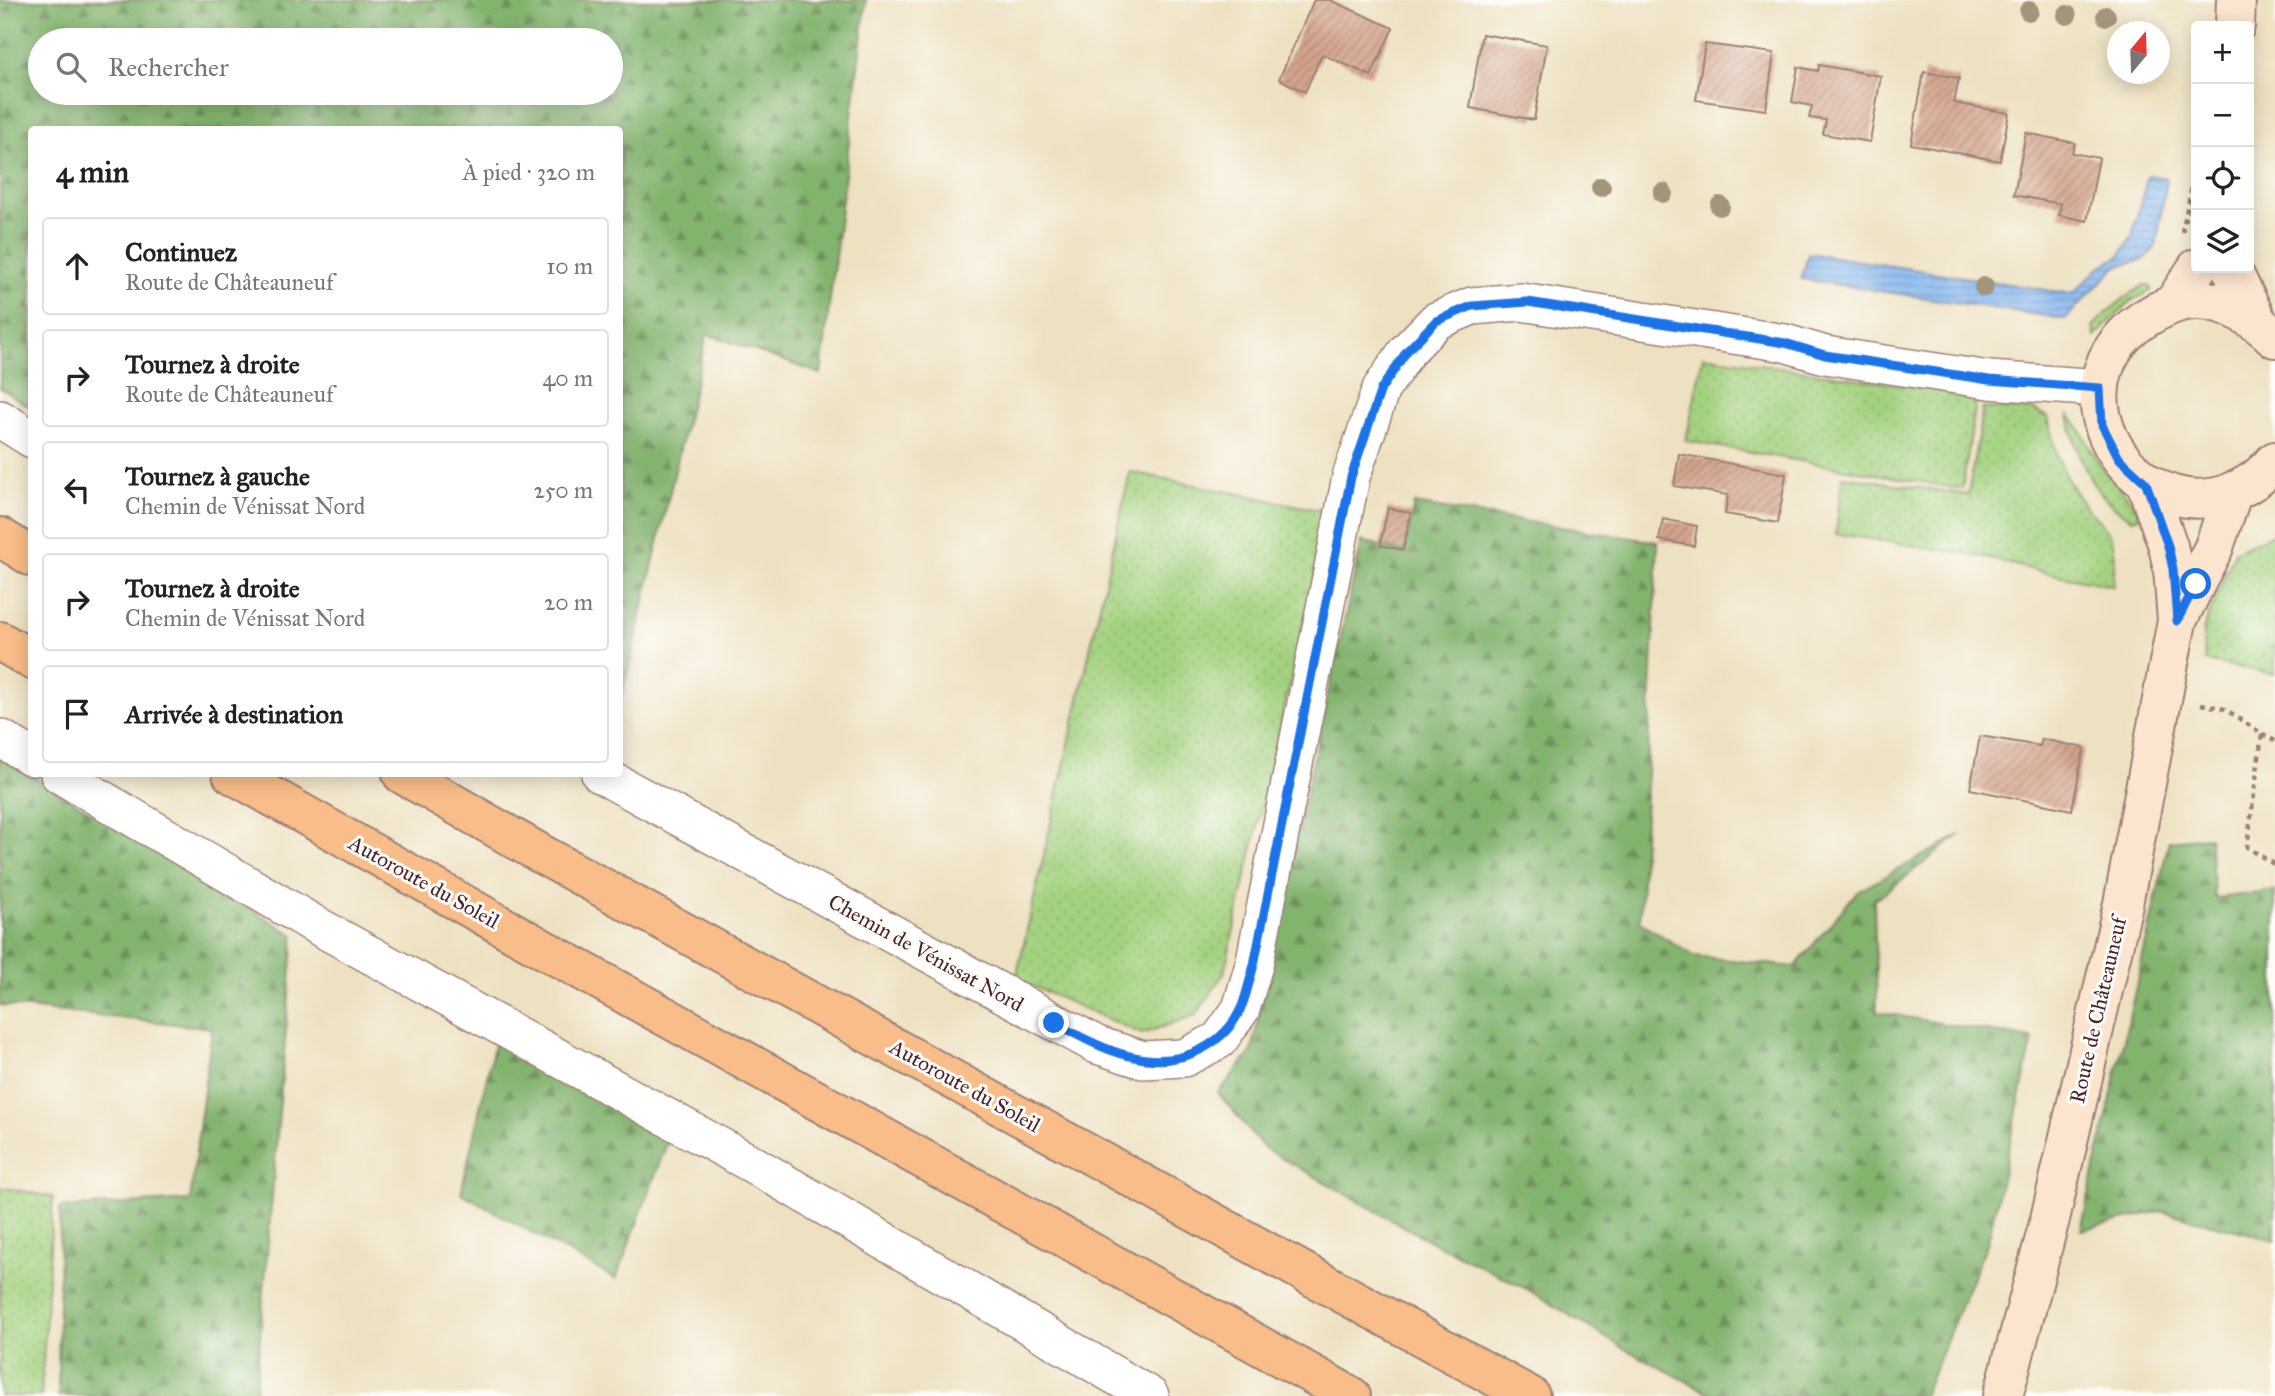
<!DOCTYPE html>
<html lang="fr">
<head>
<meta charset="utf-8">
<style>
  body { margin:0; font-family:"IM FELL Great Primer",serif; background:#f2f2f2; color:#222 }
  .controls { position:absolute; right:21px; top:21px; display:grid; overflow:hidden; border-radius:7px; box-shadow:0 4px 18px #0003 }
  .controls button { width:63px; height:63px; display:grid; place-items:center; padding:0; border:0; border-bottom:2px solid #e0e0e0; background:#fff; color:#222; font:35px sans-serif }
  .compass { position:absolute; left:2107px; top:21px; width:63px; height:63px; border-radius:50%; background:#fff; box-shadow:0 4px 18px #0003; rotate:19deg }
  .stop { position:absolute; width:21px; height:21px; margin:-16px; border:5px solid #1a73e8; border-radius:50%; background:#fff }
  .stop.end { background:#1a73e8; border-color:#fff; box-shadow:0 2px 7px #0008 }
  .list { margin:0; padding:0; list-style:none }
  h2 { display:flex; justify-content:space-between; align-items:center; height:91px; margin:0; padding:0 28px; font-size:30px }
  h2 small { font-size:23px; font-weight:400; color:#767676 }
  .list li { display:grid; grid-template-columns:46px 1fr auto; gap:21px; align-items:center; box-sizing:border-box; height:98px; margin:0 14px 14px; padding:0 14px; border:2px solid #e0e0e0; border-radius:7px }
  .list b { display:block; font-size:26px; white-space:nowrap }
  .list p { margin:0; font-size:23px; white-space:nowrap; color:#767676 }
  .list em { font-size:23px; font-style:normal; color:#767676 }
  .icon { flex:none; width:38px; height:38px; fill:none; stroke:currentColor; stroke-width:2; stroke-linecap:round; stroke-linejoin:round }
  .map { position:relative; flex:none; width:2275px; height:1396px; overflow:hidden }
  .search { position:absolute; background:#fff; box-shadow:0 4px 18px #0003; left:28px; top:28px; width:595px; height:77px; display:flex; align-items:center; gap:18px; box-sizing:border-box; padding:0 24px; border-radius:38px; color:#767676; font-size:26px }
  .panel { position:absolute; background:#fff; box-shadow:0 4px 18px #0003; left:28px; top:126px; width:595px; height:651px; border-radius:7px }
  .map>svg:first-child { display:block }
  .grass { fill:url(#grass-dots); stroke:#777856; stroke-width:2 }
  .forest { fill:url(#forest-firs); stroke:#666a4c; stroke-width:2; fill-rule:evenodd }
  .water { fill:url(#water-rules); stroke:#666a8d; stroke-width:2 }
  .building { fill:url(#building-hatch) }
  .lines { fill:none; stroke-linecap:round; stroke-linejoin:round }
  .minor-casing { stroke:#9c8076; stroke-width:40 }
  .secondary-casing { stroke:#9c8076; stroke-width:42 }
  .motorway-casing { stroke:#9c8076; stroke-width:42 }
  .path { stroke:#9c8076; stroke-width:4.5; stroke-dasharray:5 5; stroke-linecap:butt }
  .minor { stroke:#fff; stroke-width:37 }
  .secondary { stroke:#fce5cf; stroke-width:38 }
  .motorway { stroke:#f8bd88; stroke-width:38 }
  .tree { fill:#a3947c }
  .route { stroke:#1a73e8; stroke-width:9 }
  .labels { text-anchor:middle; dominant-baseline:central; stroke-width:6; stroke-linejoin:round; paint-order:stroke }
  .street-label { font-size:21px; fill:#4a1f2b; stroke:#fdfcf7 }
</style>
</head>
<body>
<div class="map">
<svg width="2275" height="1396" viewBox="0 0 2275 1396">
  <defs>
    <pattern id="grass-dots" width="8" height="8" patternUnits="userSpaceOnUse" patternTransform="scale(1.75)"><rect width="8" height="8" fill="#a4d280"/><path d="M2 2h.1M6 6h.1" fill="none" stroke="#8fb46f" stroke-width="1.8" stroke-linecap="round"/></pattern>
    <pattern id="forest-firs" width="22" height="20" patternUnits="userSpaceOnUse" patternTransform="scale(1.75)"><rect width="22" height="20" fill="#83b46e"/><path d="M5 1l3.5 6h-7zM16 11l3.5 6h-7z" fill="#6d925b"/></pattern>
    <pattern id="water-rules" width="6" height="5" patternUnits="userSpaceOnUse" patternTransform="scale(1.75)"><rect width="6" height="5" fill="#82b5ef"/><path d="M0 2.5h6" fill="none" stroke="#6c93c2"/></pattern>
    <pattern id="building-hatch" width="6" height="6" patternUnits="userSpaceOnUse" patternTransform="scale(1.75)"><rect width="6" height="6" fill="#d4a48c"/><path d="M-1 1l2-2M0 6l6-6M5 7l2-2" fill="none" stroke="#ae8573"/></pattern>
  </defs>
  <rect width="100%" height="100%" fill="#fdfcf7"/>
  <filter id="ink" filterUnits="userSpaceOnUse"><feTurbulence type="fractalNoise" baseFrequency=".0143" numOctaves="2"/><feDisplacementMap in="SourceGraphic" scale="14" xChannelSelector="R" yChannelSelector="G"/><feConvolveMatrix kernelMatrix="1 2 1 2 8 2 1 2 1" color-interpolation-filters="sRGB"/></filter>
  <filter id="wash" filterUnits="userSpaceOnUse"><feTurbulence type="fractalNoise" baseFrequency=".00686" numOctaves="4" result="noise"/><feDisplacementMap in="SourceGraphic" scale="28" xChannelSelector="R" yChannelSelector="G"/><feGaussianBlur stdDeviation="1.57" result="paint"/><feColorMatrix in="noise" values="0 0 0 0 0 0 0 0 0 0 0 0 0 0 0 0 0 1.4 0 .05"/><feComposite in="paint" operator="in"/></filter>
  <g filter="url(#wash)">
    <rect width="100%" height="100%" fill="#eee1c1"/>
    <g class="grass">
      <path d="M2144,285H2150L2152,290L2129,302L2095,337L2093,327C2108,309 2125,297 2144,285Z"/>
      <path d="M1703,356L1977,396L1962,489L1686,441Z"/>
      <path d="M1983,408L2033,410L2048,417C2054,451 2064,481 2086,507C2094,517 2106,525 2111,537C2117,552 2114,570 2113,586L2042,572L1976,555L1836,534L1842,476L1968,495Z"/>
      <path d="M2069,415C2085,432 2087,445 2099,463C2111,481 2127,494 2140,512L2137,518L2132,519C2093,498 2076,456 2069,415Z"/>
      <path d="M1130,472L1329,512L1224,973L1196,1015L1142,1034L1016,979Z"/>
      <path d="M2275,533V674L2205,661L2203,630L2235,551Z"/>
      <path d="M0,1187L53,1197L41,1396H0Z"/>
    </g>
    <g class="forest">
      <path d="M0,0H866L821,374L707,334L620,704V130H32L31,408L0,388ZM611,40V93H40V40Z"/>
      <path d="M1414,504L1658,542L1640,922L1694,956L1795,967L1857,892L1960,835L1874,901L1877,1012L2033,1039L1988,1241L1923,1396H1715L1621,1347L1527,1289L1430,1241L1264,1148L1218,1093L1252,1051L1280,911L1362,541L1404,552Z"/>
      <path d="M0,757L294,935L255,1396H58L60,1208L190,1200L212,1028L0,1005Z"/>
      <path d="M2209,837L2215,898L2275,891V1240L2160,1211L2081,1230L2169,841Z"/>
      <path d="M495,1041L670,1135L616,1279L461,1193Z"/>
    </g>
    <path class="water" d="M2148,175L2167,179L2156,246L2145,259L2117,266L2065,319L1801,279L1809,253L2072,294L2100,267L2121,255L2132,236Z"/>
    <g id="blocks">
      <g class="building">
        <path d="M1314,0H1330L1393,28L1371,76L1322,54L1305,92L1279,79Z"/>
        <path d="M1482,34L1547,45L1534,120L1470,108Z"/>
        <path d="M1705,44L1774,53L1766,110L1696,100Z"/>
        <path d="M1819,65L1881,76L1870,142L1823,134L1826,120L1809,118L1812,106L1792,102L1798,67L1818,71Z"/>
        <path d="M1924,72L1959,78L1954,103L2009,113L2000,161L1911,144Z"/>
        <path d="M2026,133L2075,143L2072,153L2099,158L2087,221L2059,215L2061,204L2014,195Z"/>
        <path d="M1679,454L1786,474L1778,523L1725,514L1728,495L1674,486Z"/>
        <path d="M1388,508L1411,513L1403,550L1380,545Z"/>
        <path d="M1663,519L1697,526L1694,546L1659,540Z"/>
        <path d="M1980,736L2040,746L2042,739L2084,748L2072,810L1970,789Z"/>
      </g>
    </g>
  </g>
  <g filter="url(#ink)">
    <use href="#blocks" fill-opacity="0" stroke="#9c8076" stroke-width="2"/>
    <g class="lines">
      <defs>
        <g id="minor">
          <path d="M0,419L32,439"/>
          <path d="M0,738L32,757"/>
          <path d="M59,774L314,924L754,1165L1150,1396"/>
          <path d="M600,774L1097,1045L1143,1060L1184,1058L1219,1040L1241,1009L1254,965L1351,477L1381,389L1407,351L1436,321L1472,306L1521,302L1785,343L1825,355L1989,380L2100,388"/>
        </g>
        <g id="secondary">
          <path d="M2235,26L2236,0"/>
          <path d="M2231,268L2257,321"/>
          <path d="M2174,303L2197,268"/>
          <path d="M2275,338C2247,312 2208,289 2169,306C2019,368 2141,560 2256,479C2263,474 2269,467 2275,461"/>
          <path d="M2177,621L2214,547L2233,491"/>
          <path d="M2003,1396L2050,1219L2123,904L2177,621L2173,569L2168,546L2146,483"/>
        </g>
        <g id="motorway">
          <path d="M0,537L32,557"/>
          <path d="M0,641L32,660"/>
          <path d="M232,774L545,950L1351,1396"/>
          <path d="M402,774L543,855L1530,1396"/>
        </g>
      </defs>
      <use href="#minor" class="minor-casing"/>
      <use href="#secondary" class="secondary-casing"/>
      <use href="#motorway" class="motorway-casing"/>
      <g class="path">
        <path d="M2182,232L2196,168"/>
        <path d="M2201,704L2225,709L2262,734L2247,847L2275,865"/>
        <path d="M2262,734L2275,741"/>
      </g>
      <use href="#minor" class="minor"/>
      <use href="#secondary" class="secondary"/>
      <use href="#motorway" class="motorway"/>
    </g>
    <g class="tree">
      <circle cx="2029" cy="11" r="10"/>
      <circle cx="2067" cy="15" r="10"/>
      <circle cx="2106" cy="16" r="10"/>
      <circle cx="1601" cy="187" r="10"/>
      <circle cx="1663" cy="193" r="10"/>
      <circle cx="1720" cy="206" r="10"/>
      <circle cx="1984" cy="287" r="10"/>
    </g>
  </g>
  <g class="lines" filter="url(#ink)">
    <path class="route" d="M1054,1023C1100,1047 1151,1076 1202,1049C1219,1040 1234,1025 1242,1006C1247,993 1250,978 1254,965L1351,477L1381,389L1407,351L1436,321L1472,306L1528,302L1785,343L1825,355L1989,380L2100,388L2102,425L2119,458L2146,483L2168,546L2173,569L2177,621L2196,584"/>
  </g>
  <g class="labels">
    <g class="street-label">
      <text transform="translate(424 882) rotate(29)">Autoroute du Soleil</text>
      <text transform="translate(926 953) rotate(29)">Chemin de Vénissat Nord</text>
      <text transform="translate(2098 1010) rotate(-77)">Route de Châteauneuf</text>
      <text transform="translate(965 1086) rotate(29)">Autoroute du Soleil</text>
    </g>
  </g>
</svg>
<div class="controls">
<button>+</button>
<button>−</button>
<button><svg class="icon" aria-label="locate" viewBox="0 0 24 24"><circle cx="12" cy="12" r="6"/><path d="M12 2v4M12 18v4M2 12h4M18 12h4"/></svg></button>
<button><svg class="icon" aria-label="layers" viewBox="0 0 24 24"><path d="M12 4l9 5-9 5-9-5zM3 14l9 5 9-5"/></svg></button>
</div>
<svg class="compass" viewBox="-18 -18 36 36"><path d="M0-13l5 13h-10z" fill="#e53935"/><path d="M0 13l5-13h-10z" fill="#767676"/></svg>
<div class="stop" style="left:2196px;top:584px"></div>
<div class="stop end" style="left:1054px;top:1023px"></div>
<div class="search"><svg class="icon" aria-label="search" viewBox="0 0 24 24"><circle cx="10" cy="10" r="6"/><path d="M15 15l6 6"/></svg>Rechercher</div>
<section class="panel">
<h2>4 min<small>À pied · 320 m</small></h2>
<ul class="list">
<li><svg class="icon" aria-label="ahead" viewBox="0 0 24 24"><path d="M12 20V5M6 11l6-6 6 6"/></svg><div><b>Continuez</b><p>Route de Châteauneuf</p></div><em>10 m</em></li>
<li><svg class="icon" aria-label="right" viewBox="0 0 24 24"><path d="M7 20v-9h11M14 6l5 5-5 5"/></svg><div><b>Tournez à droite</b><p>Route de Châteauneuf</p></div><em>40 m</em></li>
<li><svg class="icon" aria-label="left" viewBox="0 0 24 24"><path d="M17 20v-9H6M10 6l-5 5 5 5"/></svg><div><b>Tournez à gauche</b><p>Chemin de Vénissat Nord</p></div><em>250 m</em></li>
<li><svg class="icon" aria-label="right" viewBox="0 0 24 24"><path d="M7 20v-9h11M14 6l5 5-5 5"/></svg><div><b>Tournez à droite</b><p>Chemin de Vénissat Nord</p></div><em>20 m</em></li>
<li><svg class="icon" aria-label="arrive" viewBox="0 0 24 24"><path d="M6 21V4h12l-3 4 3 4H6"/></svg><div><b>Arrivée à destination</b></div></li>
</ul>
</section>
</div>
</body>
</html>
